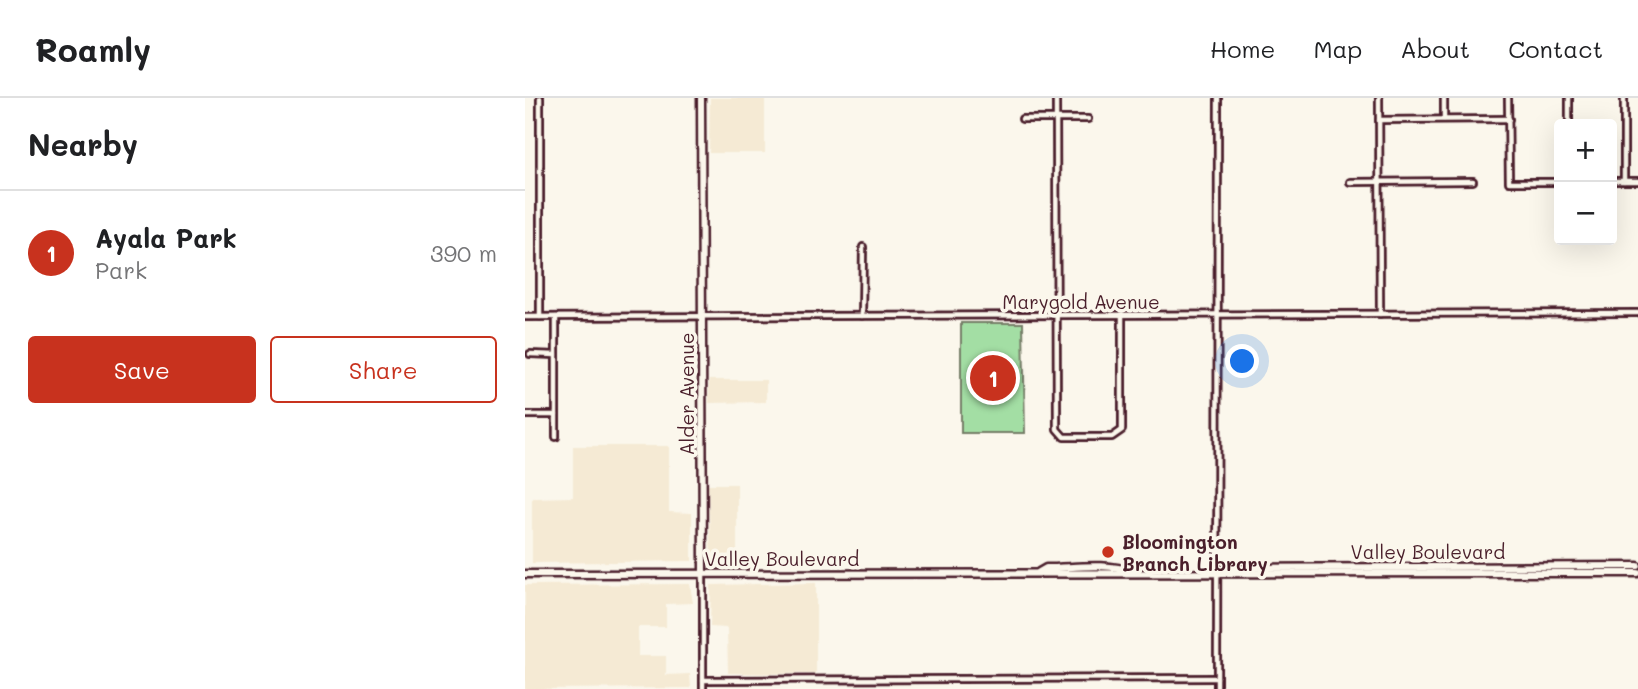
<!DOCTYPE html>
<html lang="en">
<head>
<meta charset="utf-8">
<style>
  body { margin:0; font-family:Mali,sans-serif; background:#f2f2f2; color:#202124 }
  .controls { position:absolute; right:21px; top:21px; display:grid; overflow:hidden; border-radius:7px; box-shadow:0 7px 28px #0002 }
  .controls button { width:63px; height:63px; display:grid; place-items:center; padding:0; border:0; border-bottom:2px solid #e0e0e0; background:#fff; color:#202124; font:35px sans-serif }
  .you { position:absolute; left:718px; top:264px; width:24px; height:24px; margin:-18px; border:5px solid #fff; border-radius:50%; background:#1a73e8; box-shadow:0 0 0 10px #1a73e833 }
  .badge { display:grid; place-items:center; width:46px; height:46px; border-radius:50%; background:#c8321e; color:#fff; font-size:23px; font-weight:700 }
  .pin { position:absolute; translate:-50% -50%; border:4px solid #fff; box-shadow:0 2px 7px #0006 }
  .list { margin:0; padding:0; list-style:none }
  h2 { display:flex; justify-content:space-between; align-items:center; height:91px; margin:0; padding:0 28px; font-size:30px }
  h2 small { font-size:23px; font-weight:400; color:#757577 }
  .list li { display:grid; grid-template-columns:46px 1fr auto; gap:21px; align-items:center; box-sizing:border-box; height:126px; padding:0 28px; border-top:2px solid #e0e0e0 }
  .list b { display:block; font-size:26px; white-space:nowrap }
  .list p { margin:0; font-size:23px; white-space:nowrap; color:#757577 }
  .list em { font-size:23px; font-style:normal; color:#757577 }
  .actions { display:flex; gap:14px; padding:21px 28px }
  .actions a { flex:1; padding:16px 0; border:2px solid #c8321e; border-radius:7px; text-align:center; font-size:24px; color:#c8321e }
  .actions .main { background:#c8321e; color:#fff }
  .map { position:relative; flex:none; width:1113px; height:591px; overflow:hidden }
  header { display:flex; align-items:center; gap:42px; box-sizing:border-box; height:98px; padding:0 35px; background:#fff; border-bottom:2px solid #e0e0e0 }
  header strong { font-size:33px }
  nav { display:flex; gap:38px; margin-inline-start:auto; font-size:24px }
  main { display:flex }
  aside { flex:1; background:#fff }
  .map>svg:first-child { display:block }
  .built { fill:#f5ead4 }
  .green { fill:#a3dea4; stroke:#767e68; stroke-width:2 }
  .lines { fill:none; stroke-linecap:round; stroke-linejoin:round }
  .minor-casing { stroke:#4a1f2b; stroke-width:10 }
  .major-casing { stroke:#4a1f2b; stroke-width:11 }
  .minor { stroke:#fbf7ec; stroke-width:4.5 }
  .major { stroke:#fbf7ec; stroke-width:6 }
  .poi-dot { fill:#c8321e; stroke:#fbf7ec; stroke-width:2.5 }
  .labels { text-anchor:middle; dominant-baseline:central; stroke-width:7; stroke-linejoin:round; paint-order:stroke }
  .street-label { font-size:19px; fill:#4a1f2b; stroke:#fbf7ec }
  .poi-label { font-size:19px; font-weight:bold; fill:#4a1f2b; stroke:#fbf7ec; text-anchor:start }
</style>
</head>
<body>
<header>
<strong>Roamly</strong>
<nav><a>Home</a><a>Map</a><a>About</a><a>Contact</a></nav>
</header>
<main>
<aside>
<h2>Nearby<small></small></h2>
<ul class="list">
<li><span class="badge">1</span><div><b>Ayala Park</b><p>Park</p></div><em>390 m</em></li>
</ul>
<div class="actions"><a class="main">Save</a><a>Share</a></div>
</aside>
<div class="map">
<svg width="1113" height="591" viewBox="0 0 1113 591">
  <rect width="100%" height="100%" fill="#fbf7ec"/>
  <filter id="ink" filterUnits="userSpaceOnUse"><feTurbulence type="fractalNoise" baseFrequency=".0143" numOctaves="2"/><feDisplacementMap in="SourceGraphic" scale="14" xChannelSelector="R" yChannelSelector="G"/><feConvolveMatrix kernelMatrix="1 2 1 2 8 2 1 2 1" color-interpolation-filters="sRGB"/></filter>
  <g filter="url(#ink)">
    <g class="built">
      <path d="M185,0H240V55H184Z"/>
      <path d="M184,282H241V304L184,305Z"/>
      <path d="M48,348H144V414L167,415V463L7,465V400L48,399Z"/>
      <path d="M183,386H212V463L186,464Z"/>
      <path d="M291,485V576L203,575L202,530L185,529L186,487Z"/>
      <path d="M165,486L168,505L141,506V529H113V558H141V577L165,576L166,590L0,591V487Z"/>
    </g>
    <path class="green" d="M436,225H498L500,335H436Z"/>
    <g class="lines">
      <defs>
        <g id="minor">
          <path d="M15,0V219"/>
          <path d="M531,0L532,331L539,339H587L597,332V216"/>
          <path d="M854,0L855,216"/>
          <path d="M919,0V21"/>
          <path d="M983,0L984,84H1034"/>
          <path d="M1099,0V83"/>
          <path d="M497,21H563"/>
          <path d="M854,22L984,21"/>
          <path d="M1044,26V0"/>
          <path d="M1087,83H1113"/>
          <path d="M825,84L948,83"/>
          <path d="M337,218L338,149"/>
          <path d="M0,219L1113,215"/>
          <path d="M5,256L31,257"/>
          <path d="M0,317H31"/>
          <path d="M31,339V219"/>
          <path d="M178,476V591"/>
          <path d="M178,582L692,580"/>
          <path d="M692,591L693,0"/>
        </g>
        <g id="major">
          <path d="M176,0L178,476"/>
          <path d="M696,473L707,470L1113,468"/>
          <path d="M514,474L521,470C548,470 582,464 607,474"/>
          <path d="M0,476L1113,475"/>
        </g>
      </defs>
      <use href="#minor" class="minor-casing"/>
      <use href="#major" class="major-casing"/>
      <use href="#minor" class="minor"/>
      <use href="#major" class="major"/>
    </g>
  </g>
  <circle class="poi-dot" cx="583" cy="454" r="7"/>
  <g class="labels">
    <g class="street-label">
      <text x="556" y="203">Marygold Avenue</text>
      <text transform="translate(161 296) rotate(-90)">Alder Avenue</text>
      <text x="903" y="453">Valley Boulevard</text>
      <text x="257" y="460">Valley Boulevard</text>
    </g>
    <g class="poi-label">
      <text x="597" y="443">Bloomington<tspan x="597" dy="22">Branch Library</tspan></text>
    </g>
  </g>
</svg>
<div class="controls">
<button>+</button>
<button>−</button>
</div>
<div class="you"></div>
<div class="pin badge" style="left:468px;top:280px">1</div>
</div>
</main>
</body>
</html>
